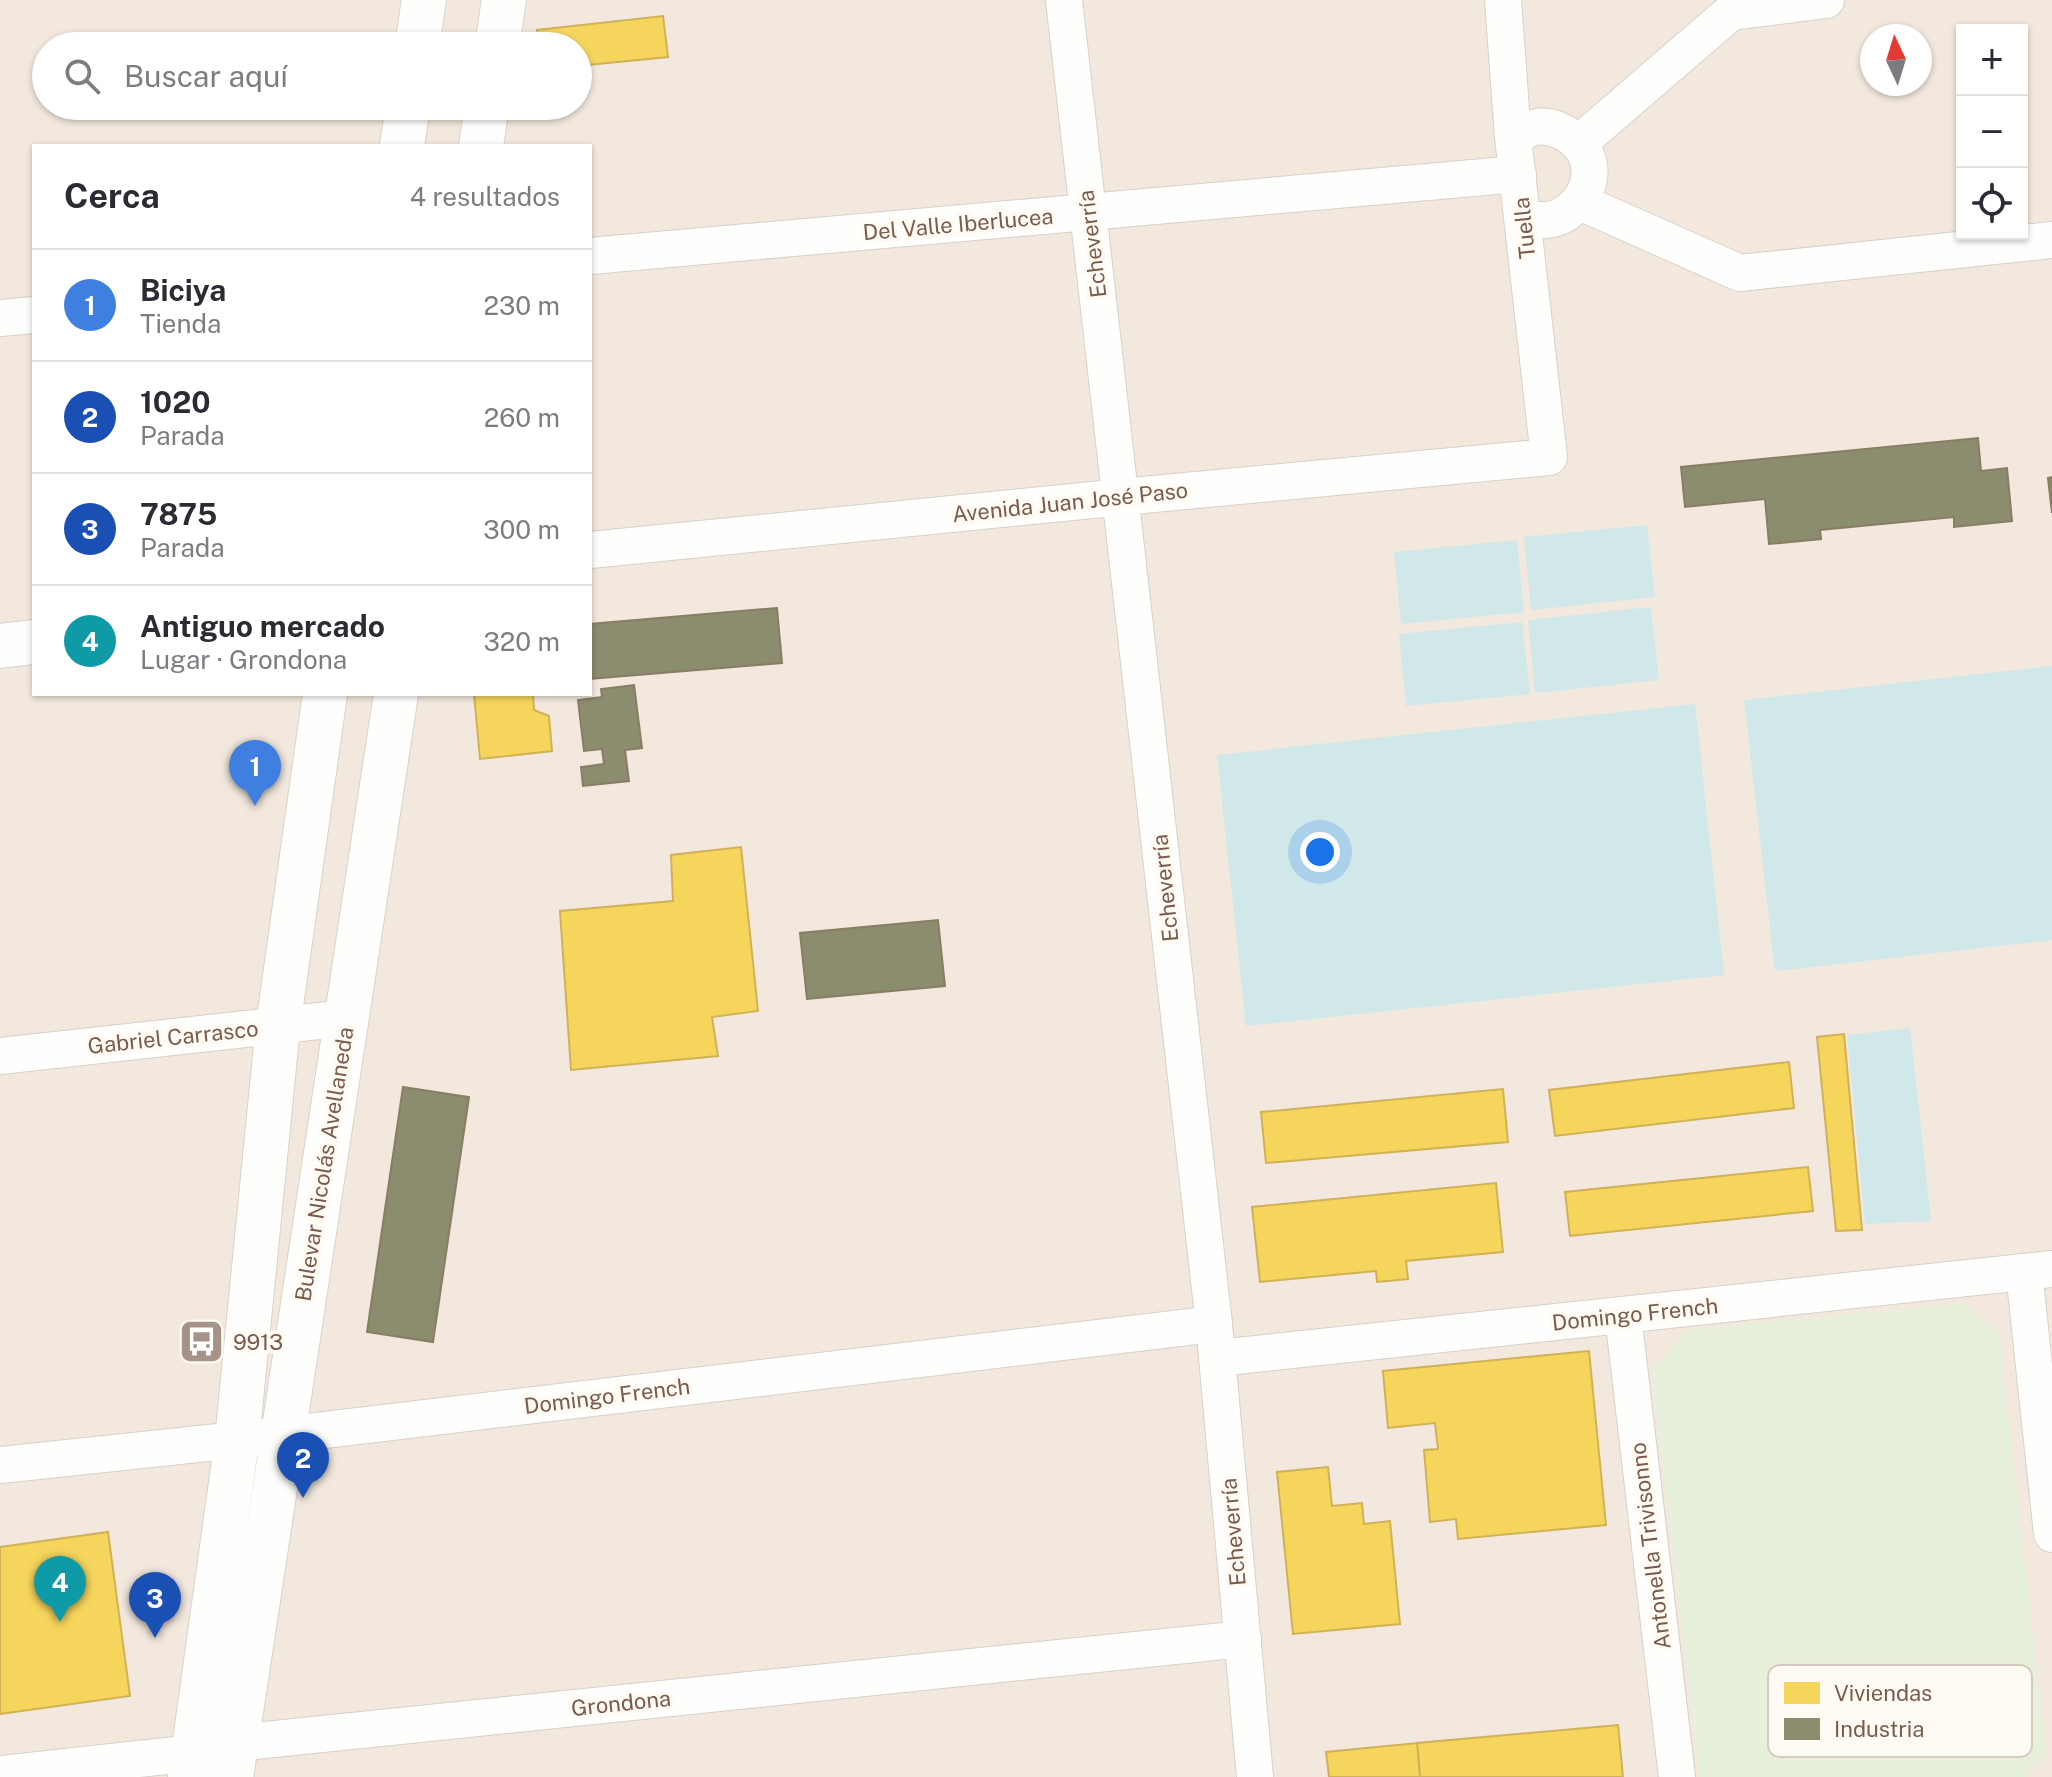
<!DOCTYPE html>
<html lang="es">
<head>
<meta charset="utf-8">
<style>
  body { margin:0; font-family:"Public Sans",sans-serif; background:#f7f7f7; color:#2b2b33 }
  .controls { position:absolute; right:24px; top:24px; display:grid; overflow:hidden; border-radius:0px; box-shadow:0 2px 6px #0004 }
  .controls button { width:72px; height:72px; display:grid; place-items:center; padding:0; border:0; border-bottom:2px solid #e1e1e2; background:#fff; color:#2b2b33; font:40px sans-serif }
  .compass { position:absolute; left:1860px; top:24px; width:72px; height:72px; border-radius:50%; background:#fff; box-shadow:0 2px 6px #0004; rotate:356deg }
  .you { position:absolute; left:1320px; top:852px; width:28px; height:28px; margin:-20px; border:6px solid #fff; border-radius:50%; background:#1a73e8; box-shadow:0 0 0 12px #1a73e833 }
  .badge { display:grid; place-items:center; width:52px; height:52px; border-radius:50%; background:#d93025; color:#fff; font-size:26px; font-weight:700 }
  .pin { position:absolute; translate:-50% -66px; filter:drop-shadow(0 2px 4px #0008) }
  .pin::after { content:''; position:absolute; top:42px; width:28px; height:24px; background:inherit; clip-path:polygon(0 0,100% 0,50% 100%) }
  .list { margin:0; padding:0; list-style:none }
  h2 { display:flex; justify-content:space-between; align-items:center; height:104px; margin:0; padding:0 32px; font-size:34px }
  h2 small { font-size:26px; font-weight:400; color:#7c7c81 }
  .list li { display:grid; grid-template-columns:52px 1fr auto; gap:24px; align-items:center; box-sizing:border-box; height:112px; padding:0 32px; border-top:2px solid #e1e1e2 }
  .list b { display:block; font-size:30px; white-space:nowrap }
  .list p { margin:0; font-size:26px; white-space:nowrap; color:#7c7c81 }
  .list em { font-size:26px; font-style:normal; color:#7c7c81 }
  .icon { flex:none; width:44px; height:44px; fill:none; stroke:currentColor; stroke-width:2; stroke-linecap:round; stroke-linejoin:round }
  .map { position:relative; flex:none; width:2052px; height:1777px; overflow:hidden }
  .search { position:absolute; background:#fff; box-shadow:0 2px 6px #0004; left:32px; top:32px; width:560px; height:88px; display:flex; align-items:center; gap:20px; box-sizing:border-box; padding:0 28px; border-radius:44px; color:#7c7c81; font-size:30px }
  .panel { position:absolute; background:#fff; box-shadow:0 2px 6px #0004; left:32px; top:144px; width:560px; height:552px; border-radius:0px }
  .map>svg:first-child { display:block }
  .residential { fill:#f2e8de; fill-rule:evenodd }
  .green { fill:#e7f0db }
  .water { fill:#d0e8ea }
  .homes { fill:#f6d55c; stroke:#d1b158; stroke-width:2 }
  .industry { fill:#8c8c6e; stroke:#877e64; stroke-width:2 }
  .lines { fill:none; stroke-linecap:round; stroke-linejoin:round }
  .minor-casing { stroke:#d7d1cb; stroke-width:38 }
  .tertiary-casing { stroke:#d7d1cb; stroke-width:46 }
  .secondary-casing { stroke:#d9d2cb; stroke-width:46 }
  .minor { stroke:#fefefd; stroke-width:36 }
  .tertiary { stroke:#fefefd; stroke-width:44 }
  .secondary { stroke:#fefefd; stroke-width:44 }
  .labels { text-anchor:middle; dominant-baseline:central; stroke-width:8; stroke-linejoin:round; paint-order:stroke }
  .street-label { font-size:22px; fill:#7a5c4d; stroke:#fffaf3 }
  .poi-label { font-size:22px; fill:#7a5c4d; stroke:#fffaf3; text-anchor:start }
  .key { fill:#fffaf3; stroke:#d7cbc1; stroke-width:2 }
  .key-label { font-size:22px; fill:#7a5c4d }
</style>
</head>
<body>
<div class="map">
<svg width="2052" height="1777" viewBox="0 0 2052 1777">
  <rect width="100%" height="100%" fill="#f9f5f0"/>
  <path class="residential" d="M0,0H2052V1777H0ZM1962,30H2022V234H1962ZM1872,36H1920V84H1872ZM46,46H578V106H46ZM34,146H590V694H34Z"/>
  <path class="green" d="M1966,1303L1999,1335L2046,1753L2025,1777H1700L1651,1371L1689,1329Z"/>
  <g class="water">
    <path d="M1647,525L1655,597L1531,610L1524,537Z"/>
    <path d="M1517,540L1524,612L1401,624L1394,552Z"/>
    <path d="M1651,607L1659,680L1535,693L1528,620Z"/>
    <path d="M1522,622L1530,694L1406,706L1399,634Z"/>
    <path d="M2052,666V940L1775,971L1744,700Z"/>
    <path d="M1695,704L1724,975L1246,1026L1217,755Z"/>
    <path d="M1910,1028L1931,1221L1865,1224L1847,1035Z"/>
  </g>
  <g class="homes">
    <path d="M663,16L668,57L578,66V46H538L537,30Z"/>
    <path d="M474,694H533L534,710L549,716L552,751L480,759Z"/>
    <path d="M741,847L758,1011L712,1017L718,1056L571,1070L560,911L673,901L671,855Z"/>
    <path d="M1844,1034L1862,1230L1836,1231L1817,1037Z"/>
    <path d="M1789,1062L1794,1108L1555,1136L1549,1090Z"/>
    <path d="M1503,1089L1508,1142L1266,1163L1261,1112Z"/>
    <path d="M1808,1167L1813,1211L1570,1236L1565,1192Z"/>
    <path d="M1496,1183L1503,1252L1406,1261L1408,1279L1377,1282L1376,1271L1260,1282L1252,1207Z"/>
    <path d="M1589,1351L1606,1525L1458,1539L1456,1519L1430,1522L1424,1450L1438,1449L1435,1423L1388,1428L1383,1371Z"/>
    <path d="M1328,1467L1332,1506L1362,1503L1364,1524L1390,1521L1400,1624L1293,1634L1277,1472Z"/>
    <path d="M108,1532L130,1696L0,1714V1547Z"/>
    <path d="M1618,1725L1623,1777H1420L1417,1743Z"/>
    <path d="M1417,1743L1420,1777H1329L1326,1752Z"/>
  </g>
  <g class="industry">
    <path d="M1978,438L1981,471L2007,468L2012,521L1954,527V517L1820,530L1821,539L1769,544L1765,499L1685,507L1681,467Z"/>
    <path d="M2052,477V513L2048,478Z"/>
    <path d="M777,608L782,663L590,679V624Z"/>
    <path d="M634,685L642,748L625,750L629,781L583,786L581,767L604,764L602,749L584,751L578,700L602,697L601,689Z"/>
    <path d="M938,920L945,986L807,999L800,933Z"/>
    <path d="M403,1087L469,1097L433,1342L367,1332Z"/>
  </g>
  <g class="lines">
    <defs>
      <g id="minor">
        <path d="M1064,0L1214,1324L1255,1777"/>
        <path d="M1513,137C1520,134 1528,128 1536,127C1549,125 1561,130 1571,137C1598,157 1594,191 1569,211C1562,217 1550,221 1541,220C1535,220 1528,217 1522,216"/>
        <path d="M1579,143L1731,12L1826,0"/>
        <path d="M1580,202L1740,273L2052,240"/>
        <path d="M590,256L1518,174"/>
        <path d="M0,318L34,315"/>
        <path d="M590,550L1122,497L1549,457L1513,137L1503,0"/>
        <path d="M0,1056L346,1018"/>
        <path d="M2024,1272L2052,1534"/>
        <path d="M1623,1315L1677,1777"/>
        <path d="M1218,1358L2052,1269"/>
        <path d="M0,1465L283,1435L1214,1324"/>
        <path d="M0,1774L194,1753L235,1743L1243,1639"/>
      </g>
      <path id="tertiary" d="M0,646L34,642"/>
      <g id="secondary">
        <path d="M417,46L424,0"/>
        <path d="M497,46L504,0"/>
        <path d="M402,146L408,106"/>
        <path d="M481,146L487,106"/>
        <path d="M190,1777L237,1440L278,1026L325,694"/>
        <path d="M231,1777L396,694"/>
      </g>
    </defs>
    <use href="#minor" class="minor-casing"/>
    <use href="#tertiary" class="tertiary-casing"/>
    <use href="#secondary" class="secondary-casing"/>
    <use href="#minor" class="minor"/>
    <use href="#tertiary" class="tertiary"/>
    <use href="#secondary" class="secondary"/>
  </g>
  <defs>
    <symbol id="bus-square" viewBox="-11 -11 22 22"><rect x="-9" y="-9" width="18" height="18" rx="4" fill="#a69286" stroke="#fffaf3"/><path d="M-5-6H5V4H4V6H2V4H-2V6H-4V4H-5ZM-3.5-4V0h7V-4ZM-3.5 1.2v1.5H-2V1.2ZM2 1.2v1.5H3.5V1.2Z" fill="#fff"/></symbol>
  </defs>
  <g fill-rule="evenodd">
    <use href="#bus-square" x="176" y="1316" width="51" height="51"/>
  </g>
  <g class="labels">
    <g class="street-label">
      <text transform="translate(958 224) rotate(-5)">Del Valle Iberlucea</text>
      <text transform="translate(1524 228) rotate(-96)">Tuella</text>
      <text transform="translate(1092 244) rotate(-97)">Echeverría</text>
      <text transform="translate(1070 502) rotate(-6)">Avenida Juan José Paso</text>
      <text transform="translate(1165 888) rotate(-96)">Echeverría</text>
      <text transform="translate(173 1037) rotate(-6)">Gabriel Carrasco</text>
      <text transform="translate(324 1164) rotate(-81)">Bulevar Nicolás Avellaneda</text>
      <text transform="translate(1635 1314) rotate(-6)">Domingo French</text>
      <text transform="translate(607 1396) rotate(-7)">Domingo French</text>
      <text transform="translate(1233 1532) rotate(-95)">Echeverría</text>
      <text transform="translate(1650 1546) rotate(-97)">Antonella Trivisonno</text>
      <text transform="translate(621 1703) rotate(-6)">Grondona</text>
    </g>
    <g class="poi-label">
      <text x="233" y="1342">9913</text>
    </g>
  </g>
  <rect x="1768" y="1665" width="264" height="92" rx="12" class="key"/>
  <rect x="1784" y="1682" width="36" height="22" fill="#f6d55c"/>
  <rect x="1784" y="1718" width="36" height="22" fill="#8c8c6e"/>
  <g class="key-label">
    <text x="1834" y="1701">Viviendas</text>
    <text x="1834" y="1737">Industria</text>
  </g>
</svg>
<div class="controls">
<button>+</button>
<button>−</button>
<button><svg class="icon" aria-label="locate" viewBox="0 0 24 24"><circle cx="12" cy="12" r="6"/><path d="M12 2v4M12 18v4M2 12h4M18 12h4"/></svg></button>
</div>
<svg class="compass" viewBox="-18 -18 36 36"><path d="M0-13l5 13h-10z" fill="#e53935"/><path d="M0 13l5-13h-10z" fill="#7c7c81"/></svg>
<div class="you"></div>
<div class="pin badge" style="left:255px;top:806px;background:#3f7fe0">1</div>
<div class="pin badge" style="left:303px;top:1498px;background:#1a4fb4">2</div>
<div class="pin badge" style="left:155px;top:1638px;background:#1a4fb4">3</div>
<div class="pin badge" style="left:60px;top:1622px;background:#0f9aa8">4</div>
<div class="search"><svg class="icon" aria-label="search" viewBox="0 0 24 24"><circle cx="10" cy="10" r="6"/><path d="M15 15l6 6"/></svg>Buscar aquí</div>
<section class="panel">
<h2>Cerca<small>4 resultados</small></h2>
<ul class="list">
<li><span class="badge" style="background:#3f7fe0">1</span><div><b>Biciya</b><p>Tienda</p></div><em>230 m</em></li>
<li><span class="badge" style="background:#1a4fb4">2</span><div><b>1020</b><p>Parada</p></div><em>260 m</em></li>
<li><span class="badge" style="background:#1a4fb4">3</span><div><b>7875</b><p>Parada</p></div><em>300 m</em></li>
<li><span class="badge" style="background:#0f9aa8">4</span><div><b>Antiguo mercado</b><p>Lugar · Grondona</p></div><em>320 m</em></li>
</ul>
</section>
</div>
</body>
</html>
